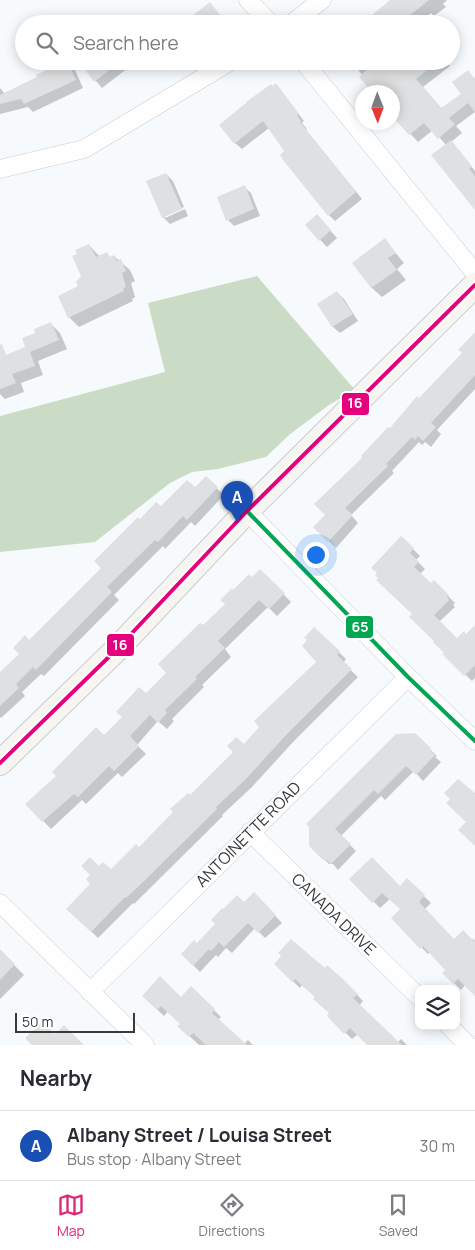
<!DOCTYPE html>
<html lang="en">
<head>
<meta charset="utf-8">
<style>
  body { margin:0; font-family:Manrope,sans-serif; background:#f2f2f3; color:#2b2b33 }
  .controls { position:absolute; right:15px; bottom:15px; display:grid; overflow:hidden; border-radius:10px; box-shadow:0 2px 12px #0003 }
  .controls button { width:45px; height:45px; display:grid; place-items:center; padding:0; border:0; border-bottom:1px solid #e1e1e2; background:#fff; color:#2b2b33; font:25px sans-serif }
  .compass { position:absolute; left:355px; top:85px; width:45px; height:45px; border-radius:50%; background:#fff; box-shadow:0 2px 12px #0003; rotate:179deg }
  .scale { position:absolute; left:15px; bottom:12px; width:120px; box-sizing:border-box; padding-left:5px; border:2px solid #37393b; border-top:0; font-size:14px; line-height:18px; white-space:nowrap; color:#37393b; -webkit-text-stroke:4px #fff; paint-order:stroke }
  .you { position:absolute; left:315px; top:554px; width:18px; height:18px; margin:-12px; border:4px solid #fff; border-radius:50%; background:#1a73e8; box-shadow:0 0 0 8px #1a73e833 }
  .badge { display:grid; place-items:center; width:32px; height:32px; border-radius:50%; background:#db2777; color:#fff; font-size:16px; font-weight:700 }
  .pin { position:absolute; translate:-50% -41px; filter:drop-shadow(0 1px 2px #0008) }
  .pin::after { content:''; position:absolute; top:26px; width:18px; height:15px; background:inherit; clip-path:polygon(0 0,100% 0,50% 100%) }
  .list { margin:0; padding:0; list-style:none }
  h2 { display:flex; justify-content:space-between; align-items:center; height:65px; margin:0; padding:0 20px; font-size:21px }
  h2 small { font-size:16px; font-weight:400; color:#7c7c81 }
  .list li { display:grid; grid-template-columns:32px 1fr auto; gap:15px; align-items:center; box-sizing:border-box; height:70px; padding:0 20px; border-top:1px solid #e1e1e2 }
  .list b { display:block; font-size:19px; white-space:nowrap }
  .list p { margin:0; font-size:16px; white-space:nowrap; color:#7c7c81 }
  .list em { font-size:16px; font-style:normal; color:#7c7c81 }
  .icon { flex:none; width:28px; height:28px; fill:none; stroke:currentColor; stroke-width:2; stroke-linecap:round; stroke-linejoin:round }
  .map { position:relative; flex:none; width:475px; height:1045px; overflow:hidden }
  .search { position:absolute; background:#fff; box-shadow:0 2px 12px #0003; left:15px; right:15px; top:15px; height:55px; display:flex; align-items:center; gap:12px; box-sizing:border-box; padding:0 18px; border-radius:28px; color:#7c7c81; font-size:19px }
  .sheet { height:135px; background:#fff }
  nav { display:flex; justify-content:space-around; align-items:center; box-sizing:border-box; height:70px; border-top:1px solid #e1e1e2; background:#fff; font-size:14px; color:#7c7c81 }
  nav a { display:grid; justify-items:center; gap:2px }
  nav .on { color:#db2777 }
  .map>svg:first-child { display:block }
  .forest { fill:#cadcc5 }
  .shadow { fill:#0003 }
  .building { fill:#dfe0e2 }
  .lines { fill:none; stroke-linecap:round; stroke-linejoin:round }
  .street-casing { stroke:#cbcdcf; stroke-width:19 }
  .secondary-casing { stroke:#cbcdcf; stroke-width:26 }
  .street { stroke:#fefeff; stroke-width:18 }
  .secondary { stroke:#f6f5f2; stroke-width:24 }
  .bus-1-casing { stroke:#fff; stroke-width:8 }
  .bus-2-casing { stroke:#fff; stroke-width:8 }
  .bus-1 { stroke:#00a651; stroke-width:4 }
  .bus-2 { stroke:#e5007d; stroke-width:4 }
  .labels { text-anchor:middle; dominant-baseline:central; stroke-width:4; stroke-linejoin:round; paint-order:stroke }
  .street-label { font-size:16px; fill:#37393b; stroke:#fff }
  .line-badge { stroke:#fff; stroke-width:2 }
  .badge-label { font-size:14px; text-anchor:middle; font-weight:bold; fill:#fff }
</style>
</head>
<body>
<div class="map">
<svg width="475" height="1045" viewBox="0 0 475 1045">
  <rect width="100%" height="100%" fill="#f7fafd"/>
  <path class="forest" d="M257,276L355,390L329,405L289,435L266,457L218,469L192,472L170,483L95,542L0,552V416L165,372L148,303Z"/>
  <g class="shadow">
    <path d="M392,0H447L443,4L446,7L434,16L431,13L418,24H363Z"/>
    <path d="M89,61H137L102,88L83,66Z"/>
    <path d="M351,61H446L450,66L423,87L442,109L463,94L468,72L475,79V112L456,126L462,133L451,142L475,171V208L446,145L433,130L418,142L392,114V92H374L361,77L363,76Z"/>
    <path d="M66,62L75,70L83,88L33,112L28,107L0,114V88L5,94Z"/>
    <path d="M276,85L304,121L302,123L307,129L306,130L362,199L335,221L329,215L269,128L242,149L235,143L272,87Z"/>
    <path d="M166,174L173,181L184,207L165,215V218L185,209L188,216L170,224L163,217Z"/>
    <path d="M244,187L251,193L260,216L234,226L228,220Z"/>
    <path d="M317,216L337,238L327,247L306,225Z"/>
    <path d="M385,240L404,263L397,269L406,280L382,297L372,288L354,263Z"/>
    <path d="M89,245L100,257L107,254L111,258L114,256L130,270L135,281L131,283L135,297L132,299L133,301L79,327L69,317L83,276Z"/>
    <path d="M337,293L344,299L358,321L340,333L333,327L319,305Z"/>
    <path d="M51,324L60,333L67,349L38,361L43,375L21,383L24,392L5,399L0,394V358L27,348L37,334Z"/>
    <path d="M475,340V389L437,430L441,434L431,447L425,442L422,445L419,442L392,471L394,473L351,515L358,523L336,548L315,527L327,515L364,458Z"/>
    <path d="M206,478L224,495L195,526L191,522L165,549L163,546L114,595L119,600L44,676L41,674L22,692L25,696L1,718L0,717V674L21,654L29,641L103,568L140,521L195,489Z"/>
    <path d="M402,538L420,556L416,560L425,569L420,574L431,585L434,582L455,603L453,605L455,607L439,622L457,640L475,639V678L472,681L444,654L446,653L414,614Z"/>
    <path d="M260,570L291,602L277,616L268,607L225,649L231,657L202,685L204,687L172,719L174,721L167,729L158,721L137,745L146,754L122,777L118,773L86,804L82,800L51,829L27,804L104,737L168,673L203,627L227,604L233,591L252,578Z"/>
    <path d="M315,629L346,659L343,663L358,677L294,741L252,787L222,815L223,816L134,904L133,903L98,938L68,909L92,884L99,868L111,871L139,849L244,746L317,662Z"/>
    <path d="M414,734L437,756L435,757L441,762L423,781L414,771L385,800L381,796L341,836L356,851L338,870L333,864H329L310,845Z"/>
    <path d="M351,879L400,888L407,880L431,903L425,909L455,941L473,939L475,941V996L465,985L461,990L444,973L446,970L430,952L428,954L393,918L401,909L390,899L380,908Z"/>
    <path d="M254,894L282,923L265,938L255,928L232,953L226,948L218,957L216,955L200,972L182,954L197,944L216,924Z"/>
    <path d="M0,951L24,975L0,999Z"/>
    <path d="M275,964L325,969L351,988L363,1001L359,1006L398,1042L401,1039L407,1045H369L358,1034L352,1039L328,1016L331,1013L317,998L302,985L300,988Z"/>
    <path d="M191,988L221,1017L218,1020L244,1044L248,1040L253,1045H199L179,1026L181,1024L168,1011L164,1016L143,996L181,998Z"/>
  </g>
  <g class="building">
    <path d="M390,0H429L399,24H361Z"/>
    <path d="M210,2L227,24H182Z"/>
    <path d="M65,61H67L76,80L24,104L21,99L0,104V95L37,77L36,75Z"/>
    <path d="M79,61H121L94,82Z"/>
    <path d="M376,61H439L416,79L441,108L461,94L452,82L468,70L475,80V112L468,103L449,118L455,124L438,139L424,123L409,135L392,116V92H372L359,77Z"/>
    <path d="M276,83L299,114L297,115L301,122H300L356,192L328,216L283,160L280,155L284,151L263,121L234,144L219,125L246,103V102L271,84L272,86Z"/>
    <path d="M451,140L472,166L469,169L475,176V210L431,155Z"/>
    <path d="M166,173L182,209L162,218L146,181Z"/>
    <path d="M245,185L254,209L226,221L217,197Z"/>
    <path d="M317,214L331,230L319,241L305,225Z"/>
    <path d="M385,238L396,253L388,258L397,270L371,288L352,263Z"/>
    <path d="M89,244L96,257L107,252L110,257L114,255L117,261L121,259L126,271L122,273L126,287L123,288L124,291L68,318L58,296L78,286L76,282L81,276L72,256L77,254L75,250Z"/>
    <path d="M337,291L353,314L332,327L317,304Z"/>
    <path d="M51,322L59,340L30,352L35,366L12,374L16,383L0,389V345L2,344L6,355L25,347L22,338L35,333L34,329Z"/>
    <path d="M475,332V375L431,423L436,427L423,441L418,436L415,440L412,437L386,464L388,466L345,508L353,515L328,542L313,527L325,515L314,504L362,458L361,456L388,427L390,428L417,396L419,398L462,353L458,350Z"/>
    <path d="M206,476L218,487L187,520L183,516L158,542L155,540L107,587L112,592L36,670L33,667L16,684L19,688L0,706V672L19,654L13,648L25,635L29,640L101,568L94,561L138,517L140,519L156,502L161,506L187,480L195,487Z"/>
    <path d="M401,536L414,548L410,553L419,562L414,567L431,583L434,580L449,595L447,597L449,600L434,615L457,638L464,631L466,634L475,625V665L464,676L442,654L444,653L433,642L434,641L409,617L412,614L376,580L378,578L375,575L377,573L371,568Z"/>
    <path d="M260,569L285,593L269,609L259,600L218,641L225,648L195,677L197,679L165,710L167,713L158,723L150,715L130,736L139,746L114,771L109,766L78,797L74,794L42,822L25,804L56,776L52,772L96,727L104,735L122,717L116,712L139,687L146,693L166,673L158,664L200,623L203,625L225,604L220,600L232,588L233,590L249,574L252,577Z"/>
    <path d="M314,627L340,651L337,655L352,669L287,734L245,780L216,807L217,809L141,884L126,898L125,897L91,932L66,909L90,884L86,879L90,875L81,866L90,857L99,866L103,862L111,869L136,844L139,847L173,812L170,809L188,793L190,795L233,752L227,746L236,737L244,744L259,727L254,721L316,662L302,646L307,640L304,638Z"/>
    <path d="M415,733L431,748L430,750L435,755L416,775L406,766L378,794L374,790L335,829L351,844L331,864L325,859L324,860L321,858L309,846V827L306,824L396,734Z"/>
    <path d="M458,779L475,793V846L458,830L466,822L446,803L450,799L444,793Z"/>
    <path d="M372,857L400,886L407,878L425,895L419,902L454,939L463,930L475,942V996L458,979L453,984L442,973L445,970L423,946L420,949L391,918L400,909L382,893L372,903L349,879Z"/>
    <path d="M254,892L276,915L258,933L248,923L224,947L219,942L211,951L209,949L193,966L181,954L194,940L197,943L215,924L211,920L222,908L223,909L237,895L244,902Z"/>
    <path d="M291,939L325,968L327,965L344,980L358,994L353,998L402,1045H367L350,1028L344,1034L327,1016L329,1013L313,999L315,997L295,979L292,982L274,964L281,956L278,953Z"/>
    <path d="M0,949L15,964L0,980Z"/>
    <path d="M160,976L181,997L191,986L215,1009L212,1013L247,1045H206L193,1033L189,1037L177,1026L180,1024L161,1006L157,1010L142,996Z"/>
    <path d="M42,1021L55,1034L64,1025L84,1045H32L25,1038Z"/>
  </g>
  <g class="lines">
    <defs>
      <g id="street">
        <path d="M248,0L271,24"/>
        <path d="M291,24L322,0"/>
        <path d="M303,61L475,273"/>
        <path d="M0,169L84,149L231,61"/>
        <path d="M247,511L408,677L475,741"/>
        <path d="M250,832L419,997"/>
        <path d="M0,903L145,1045"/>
        <path d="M90,992L408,677"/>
        <path d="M449,1026L468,1045"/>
      </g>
      <path id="secondary" d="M0,763L116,650L247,511L475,285"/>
    </defs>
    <use href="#street" class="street-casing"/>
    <use href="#secondary" class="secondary-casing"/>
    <use href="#street" class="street"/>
    <use href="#secondary" class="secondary"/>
    <defs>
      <path id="bus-1" d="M247,511L408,677L475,741"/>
      <path id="bus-2" d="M0,763L116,650L247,511L475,285"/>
    </defs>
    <use href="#bus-1" class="bus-1-casing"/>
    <use href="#bus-2" class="bus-2-casing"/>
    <use href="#bus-1" class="bus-1"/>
    <use href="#bus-2" class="bus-2"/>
  </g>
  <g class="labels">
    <g class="street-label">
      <text transform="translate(248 834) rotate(-45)">ANTOINETTE ROAD</text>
      <text transform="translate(334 914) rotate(44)">CANADA DRIVE</text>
    </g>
  </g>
  <g class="line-badge">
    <rect x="341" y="392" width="29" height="24" rx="5" fill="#e5007d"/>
    <rect x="345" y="615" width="29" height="24" rx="5" fill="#00a651"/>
    <rect x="106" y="633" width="29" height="24" rx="5" fill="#e5007d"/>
  </g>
  <g class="badge-label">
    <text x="355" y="408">16</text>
    <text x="360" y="632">65</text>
    <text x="120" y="650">16</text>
  </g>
</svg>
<div class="controls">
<button><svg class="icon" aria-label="layers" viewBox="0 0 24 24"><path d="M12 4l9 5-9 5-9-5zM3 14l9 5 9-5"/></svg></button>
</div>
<svg class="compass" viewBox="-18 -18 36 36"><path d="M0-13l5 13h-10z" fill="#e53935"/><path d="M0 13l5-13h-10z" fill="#7c7c81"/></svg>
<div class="scale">50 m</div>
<div class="you"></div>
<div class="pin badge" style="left:237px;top:522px;background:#1a4fb4">A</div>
<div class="search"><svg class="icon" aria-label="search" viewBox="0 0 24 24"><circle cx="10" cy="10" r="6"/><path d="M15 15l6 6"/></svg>Search here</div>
</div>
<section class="sheet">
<h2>Nearby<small></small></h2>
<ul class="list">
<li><span class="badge" style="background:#1a4fb4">A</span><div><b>Albany Street / Louisa Street</b><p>Bus stop · Albany Street</p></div><em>30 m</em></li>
</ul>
</section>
<nav>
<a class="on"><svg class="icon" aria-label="map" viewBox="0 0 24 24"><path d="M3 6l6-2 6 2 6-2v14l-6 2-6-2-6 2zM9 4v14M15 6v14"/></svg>Map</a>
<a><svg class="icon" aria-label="directions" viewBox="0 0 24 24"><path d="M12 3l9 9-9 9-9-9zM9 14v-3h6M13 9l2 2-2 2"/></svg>Directions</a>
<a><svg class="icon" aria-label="saved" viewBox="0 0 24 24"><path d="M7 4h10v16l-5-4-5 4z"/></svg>Saved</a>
</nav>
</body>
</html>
